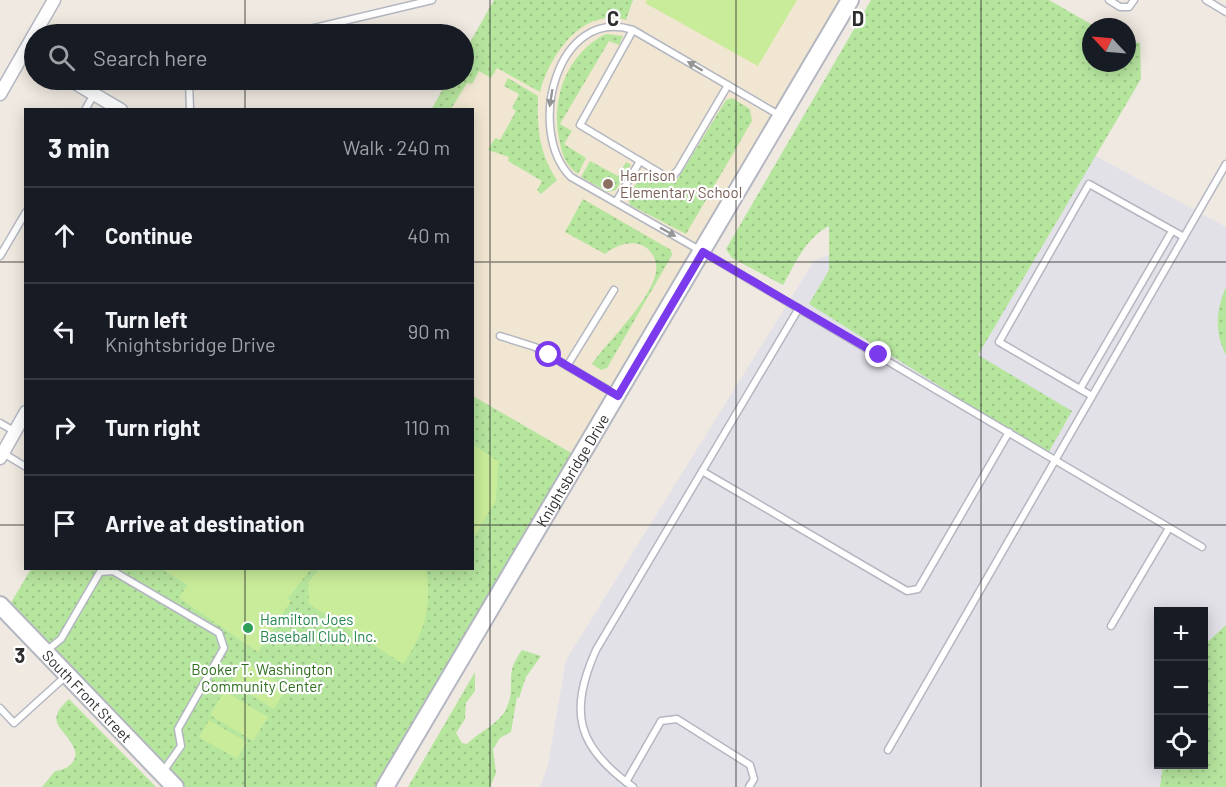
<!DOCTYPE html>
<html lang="en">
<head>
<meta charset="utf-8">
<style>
  body { margin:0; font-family:Barlow,sans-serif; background:#242831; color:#f1f3f6 }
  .controls { position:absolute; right:18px; bottom:18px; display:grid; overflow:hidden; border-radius:0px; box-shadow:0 3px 15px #0003 }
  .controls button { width:54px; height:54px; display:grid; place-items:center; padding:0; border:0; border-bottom:2px solid #363941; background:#171b24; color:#f1f3f6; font:30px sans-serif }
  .compass { position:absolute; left:1082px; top:18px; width:54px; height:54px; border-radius:50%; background:#171b24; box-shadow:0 3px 15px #0003; rotate:296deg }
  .stop { position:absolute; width:18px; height:18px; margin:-14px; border:4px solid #7c3aed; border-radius:50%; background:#fff }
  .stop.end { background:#7c3aed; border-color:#fff; box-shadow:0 2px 6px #0008 }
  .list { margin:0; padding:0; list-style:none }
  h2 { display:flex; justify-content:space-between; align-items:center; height:78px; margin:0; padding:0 24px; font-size:26px }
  h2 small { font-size:20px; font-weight:400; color:#9ea1a6 }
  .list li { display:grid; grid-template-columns:39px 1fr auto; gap:18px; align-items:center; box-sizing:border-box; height:96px; padding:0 24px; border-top:2px solid #363941 }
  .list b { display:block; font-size:22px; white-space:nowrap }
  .list p { margin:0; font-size:20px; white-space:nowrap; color:#9ea1a6 }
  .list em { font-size:20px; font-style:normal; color:#9ea1a6 }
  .icon { flex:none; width:33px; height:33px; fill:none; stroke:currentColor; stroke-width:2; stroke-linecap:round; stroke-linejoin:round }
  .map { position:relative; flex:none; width:1226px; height:787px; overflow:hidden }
  .search { position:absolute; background:#171b24; box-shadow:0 3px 15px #0003; left:24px; top:24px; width:450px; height:66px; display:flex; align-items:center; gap:15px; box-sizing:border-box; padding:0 21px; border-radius:33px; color:#9ea1a6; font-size:22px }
  .panel { position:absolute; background:#171b24; box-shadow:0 3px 15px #0003; left:24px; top:108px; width:450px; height:462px; border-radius:0px }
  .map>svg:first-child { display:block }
  .industrial { fill:#e3e1e8; fill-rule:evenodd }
  .education { fill:#f0e6d1 }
  .green { fill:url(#green-dots) }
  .pitch { fill:#c9ec9a }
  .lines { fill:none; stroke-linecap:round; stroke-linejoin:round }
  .lane-casing { stroke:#b4b7c1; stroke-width:9 }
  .street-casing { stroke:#b4b7c1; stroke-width:15 }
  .secondary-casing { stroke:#b4b7c1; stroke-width:20 }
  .lane { stroke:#fff; stroke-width:6 }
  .street { stroke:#fff; stroke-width:12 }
  .secondary { stroke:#fff; stroke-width:16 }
  .oneway { fill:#969696 }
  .route { stroke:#7c3aed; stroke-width:8 }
  .grid { fill:none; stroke:#2e2e2e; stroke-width:1.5; stroke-opacity:0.55 }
  .education-dot { fill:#8d6e63; stroke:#fff; stroke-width:2 }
  .leisure-dot { fill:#2e9e5b; stroke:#fff; stroke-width:2 }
  .labels { text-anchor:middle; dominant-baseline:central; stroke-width:4.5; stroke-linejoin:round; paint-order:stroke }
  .education-label { font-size:15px; fill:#785e54; stroke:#fff; text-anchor:start }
  .street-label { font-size:15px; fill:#2e2e2e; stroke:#fff }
  .leisure-label { font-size:15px; fill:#27864d; stroke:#fff; text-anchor:start }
  .park-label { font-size:15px; fill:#2c6e1b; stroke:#fff }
  .grid-label { font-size:20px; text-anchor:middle; font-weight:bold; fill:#2e2e2e; stroke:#fff; stroke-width:4.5; stroke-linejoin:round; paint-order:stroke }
</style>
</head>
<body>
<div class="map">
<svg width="1226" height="787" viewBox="0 0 1226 787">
  <defs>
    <pattern id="green-dots" width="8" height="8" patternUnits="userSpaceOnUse" patternTransform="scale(1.5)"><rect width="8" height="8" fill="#b6e59e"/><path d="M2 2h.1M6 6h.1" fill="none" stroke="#9dc588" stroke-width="1.8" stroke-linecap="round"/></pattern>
  </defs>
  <rect width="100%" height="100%" fill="#efe9e1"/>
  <path class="industrial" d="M1083,149L1226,227V738L1201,787H540L548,765L566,660L814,261ZM1158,612H1204V764H1158Z"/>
  <path class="education" d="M494,0H850L580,458L473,396L472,110H431L448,80H464V53Z"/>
  <g class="green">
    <path d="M494,0H633L626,20C582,7 549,56 540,92L497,68L491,78L479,71L472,84L467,83L451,109L431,110L448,80H464V53Z"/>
    <path d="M871,0H1049L1096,27H1091V63H1127V40L1140,43L1141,79L978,355L1072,411L1047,455L952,400L954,395L809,304L829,270V226C806,238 795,263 783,285L732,258L726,249Z"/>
    <path d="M606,34L623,36L619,45L609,41L560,124L572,131L564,144L586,158L578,174C564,164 562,153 559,138C551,98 567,53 606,34Z"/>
    <path d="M508,78L538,96C537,128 539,153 557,180L541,194L537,190L542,181L508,161L509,157L488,150L495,138L500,140L516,111L512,108L519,94L504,86Z"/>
    <path d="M732,98L750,109L752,121L686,234L630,205L628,197L641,176L646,174L669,183L677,180L726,100Z"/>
    <path d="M590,161L618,176L626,162L631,165L616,190L608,192L581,177Z"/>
    <path d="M583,199L671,250L672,255L607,368L601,370L592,364C607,342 661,291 656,264C650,236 621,240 605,254L565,232Z"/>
    <path d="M1226,287V355C1214,332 1216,310 1226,287Z"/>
    <path d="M473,396L580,458L394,772L375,787H175L6,611L31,569L472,568Z"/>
    <path d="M1226,625V787H1160L1163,765L1204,764V645Z"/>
    <path d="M522,650L541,656L526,677L519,698L517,697L511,732L500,738L493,749L496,773L490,787H408L475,672V691L466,703L465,719L456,733L462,743L467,744C479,732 499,724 506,709C518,684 502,677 522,650Z"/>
    <path d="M69,699L156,787H42L55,771C68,770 81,760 73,746C62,726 44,722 69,699Z"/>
  </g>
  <g class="pitch">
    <path d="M647,0H797L758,66L645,3Z"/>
    <path d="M472,444L498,461L496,500L475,536L472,534Z"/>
    <path d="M162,569H311L288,598L291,601L258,652L179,598L187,585Z"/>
    <path d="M319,569H426C432,606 425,633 403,664L309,604L308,583Z"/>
    <path d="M244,661L287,688L274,709L231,683Z"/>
    <path d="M224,691L268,717L253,741L210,715Z"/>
    <path d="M209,720L247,742L237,759L199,737Z"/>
  </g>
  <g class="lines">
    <defs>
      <g id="lane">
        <path d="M1109,0L1120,7H1129L1134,0"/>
        <path d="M1206,0L1226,12"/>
        <path d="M633,30L580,125L665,176L672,177L678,170L728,85"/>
        <path d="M289,34L432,0"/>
        <path d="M189,80L190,110"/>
        <path d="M85,110L94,94"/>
        <path d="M779,115L633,30C557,5 525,131 571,177L703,252L1202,547"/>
        <path d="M616,202L640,161"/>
        <path d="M0,256L26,212"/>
        <path d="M500,336L535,347L615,394"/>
        <path d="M567,366L614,290"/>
        <path d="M1080,389L1172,231"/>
        <path d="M1092,396L999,342L1089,184L1184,237"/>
        <path d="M0,423L14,431"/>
        <path d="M3,453L26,467"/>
        <path d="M702,471L907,591L918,589L1009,432"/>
        <path d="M1111,626L1169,528"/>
        <path d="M46,651L61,639L100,572L113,571L219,633L224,648L178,729L181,746L162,773"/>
        <path d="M0,708L14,723L67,675"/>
        <path d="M888,750L1226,164"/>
        <path d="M626,782L661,721L677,719L750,765L754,779L749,787"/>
        <path d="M633,787C577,747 568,713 596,650L799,308"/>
      </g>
      <g id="street">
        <path d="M24,52L34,58"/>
        <path d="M70,80L121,110"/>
        <path d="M0,94L54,0"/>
        <path d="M0,458L26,412"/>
      </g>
      <g id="secondary">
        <path id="s1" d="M0,605L175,787"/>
        <path id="s2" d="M385,787L850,0"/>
      </g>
    </defs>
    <use href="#lane" class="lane-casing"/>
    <use href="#street" class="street-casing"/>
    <use href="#secondary" class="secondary-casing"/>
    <use href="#lane" class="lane"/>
    <use href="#street" class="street"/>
    <use href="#secondary" class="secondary"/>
  </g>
  <defs><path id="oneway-solid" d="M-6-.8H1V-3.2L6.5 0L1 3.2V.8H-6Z" transform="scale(1.5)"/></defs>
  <g class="oneway">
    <use href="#oneway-solid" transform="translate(695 66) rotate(-149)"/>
    <use href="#oneway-solid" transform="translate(551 98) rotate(99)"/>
    <use href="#oneway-solid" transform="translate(668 232) rotate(29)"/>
  </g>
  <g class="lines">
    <path class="route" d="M549,355L618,396L703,252L879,355"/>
  </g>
  <path class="grid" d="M245,0V34M490,0V787M736,0V787M981,0V787M245,80V110M0,262H26M472,262H1226M0,525H26M472,525H1226M245,568V787"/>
  <circle class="education-dot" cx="608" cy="184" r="6"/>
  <circle class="leisure-dot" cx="248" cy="628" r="6"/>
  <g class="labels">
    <g class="education-label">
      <text x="620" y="175">Harrison<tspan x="620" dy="17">Elementary School</tspan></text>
    </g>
    <g class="street-label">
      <text stroke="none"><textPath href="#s2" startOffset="368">Knightsbridge Drive</textPath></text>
      <text stroke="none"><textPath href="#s1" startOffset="126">South Front Street</textPath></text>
    </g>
    <g class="leisure-label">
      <text x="260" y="619">Hamilton Joes<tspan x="260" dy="17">Baseball Club, Inc.</tspan></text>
    </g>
    <g class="park-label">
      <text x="262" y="669">Booker T. Washington<tspan x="262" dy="17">Community Center</tspan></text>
    </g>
  </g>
  <g class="grid-label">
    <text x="613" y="26">C</text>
    <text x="858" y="26">D</text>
    <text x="20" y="663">3</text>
  </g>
</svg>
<div class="controls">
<button>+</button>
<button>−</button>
<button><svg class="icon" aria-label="locate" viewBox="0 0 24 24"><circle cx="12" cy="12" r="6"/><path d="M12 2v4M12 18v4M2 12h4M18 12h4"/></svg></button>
</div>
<svg class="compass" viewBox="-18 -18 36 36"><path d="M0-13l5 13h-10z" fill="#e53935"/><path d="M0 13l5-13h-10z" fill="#9ea1a6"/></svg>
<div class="stop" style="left:549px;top:355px"></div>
<div class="stop end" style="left:879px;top:355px"></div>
<div class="search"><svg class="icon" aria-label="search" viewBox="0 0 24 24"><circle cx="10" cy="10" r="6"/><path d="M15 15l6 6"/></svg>Search here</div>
<section class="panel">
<h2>3 min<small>Walk · 240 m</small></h2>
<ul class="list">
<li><svg class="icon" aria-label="ahead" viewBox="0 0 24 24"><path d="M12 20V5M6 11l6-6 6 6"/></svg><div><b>Continue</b></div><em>40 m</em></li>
<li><svg class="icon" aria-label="left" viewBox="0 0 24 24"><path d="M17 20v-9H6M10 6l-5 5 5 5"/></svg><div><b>Turn left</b><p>Knightsbridge Drive</p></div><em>90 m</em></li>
<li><svg class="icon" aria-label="right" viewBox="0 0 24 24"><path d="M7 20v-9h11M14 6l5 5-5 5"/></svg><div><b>Turn right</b></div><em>110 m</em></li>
<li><svg class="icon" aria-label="arrive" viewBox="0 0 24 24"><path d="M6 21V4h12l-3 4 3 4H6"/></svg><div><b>Arrive at destination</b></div></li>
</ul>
</section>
</div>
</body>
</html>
